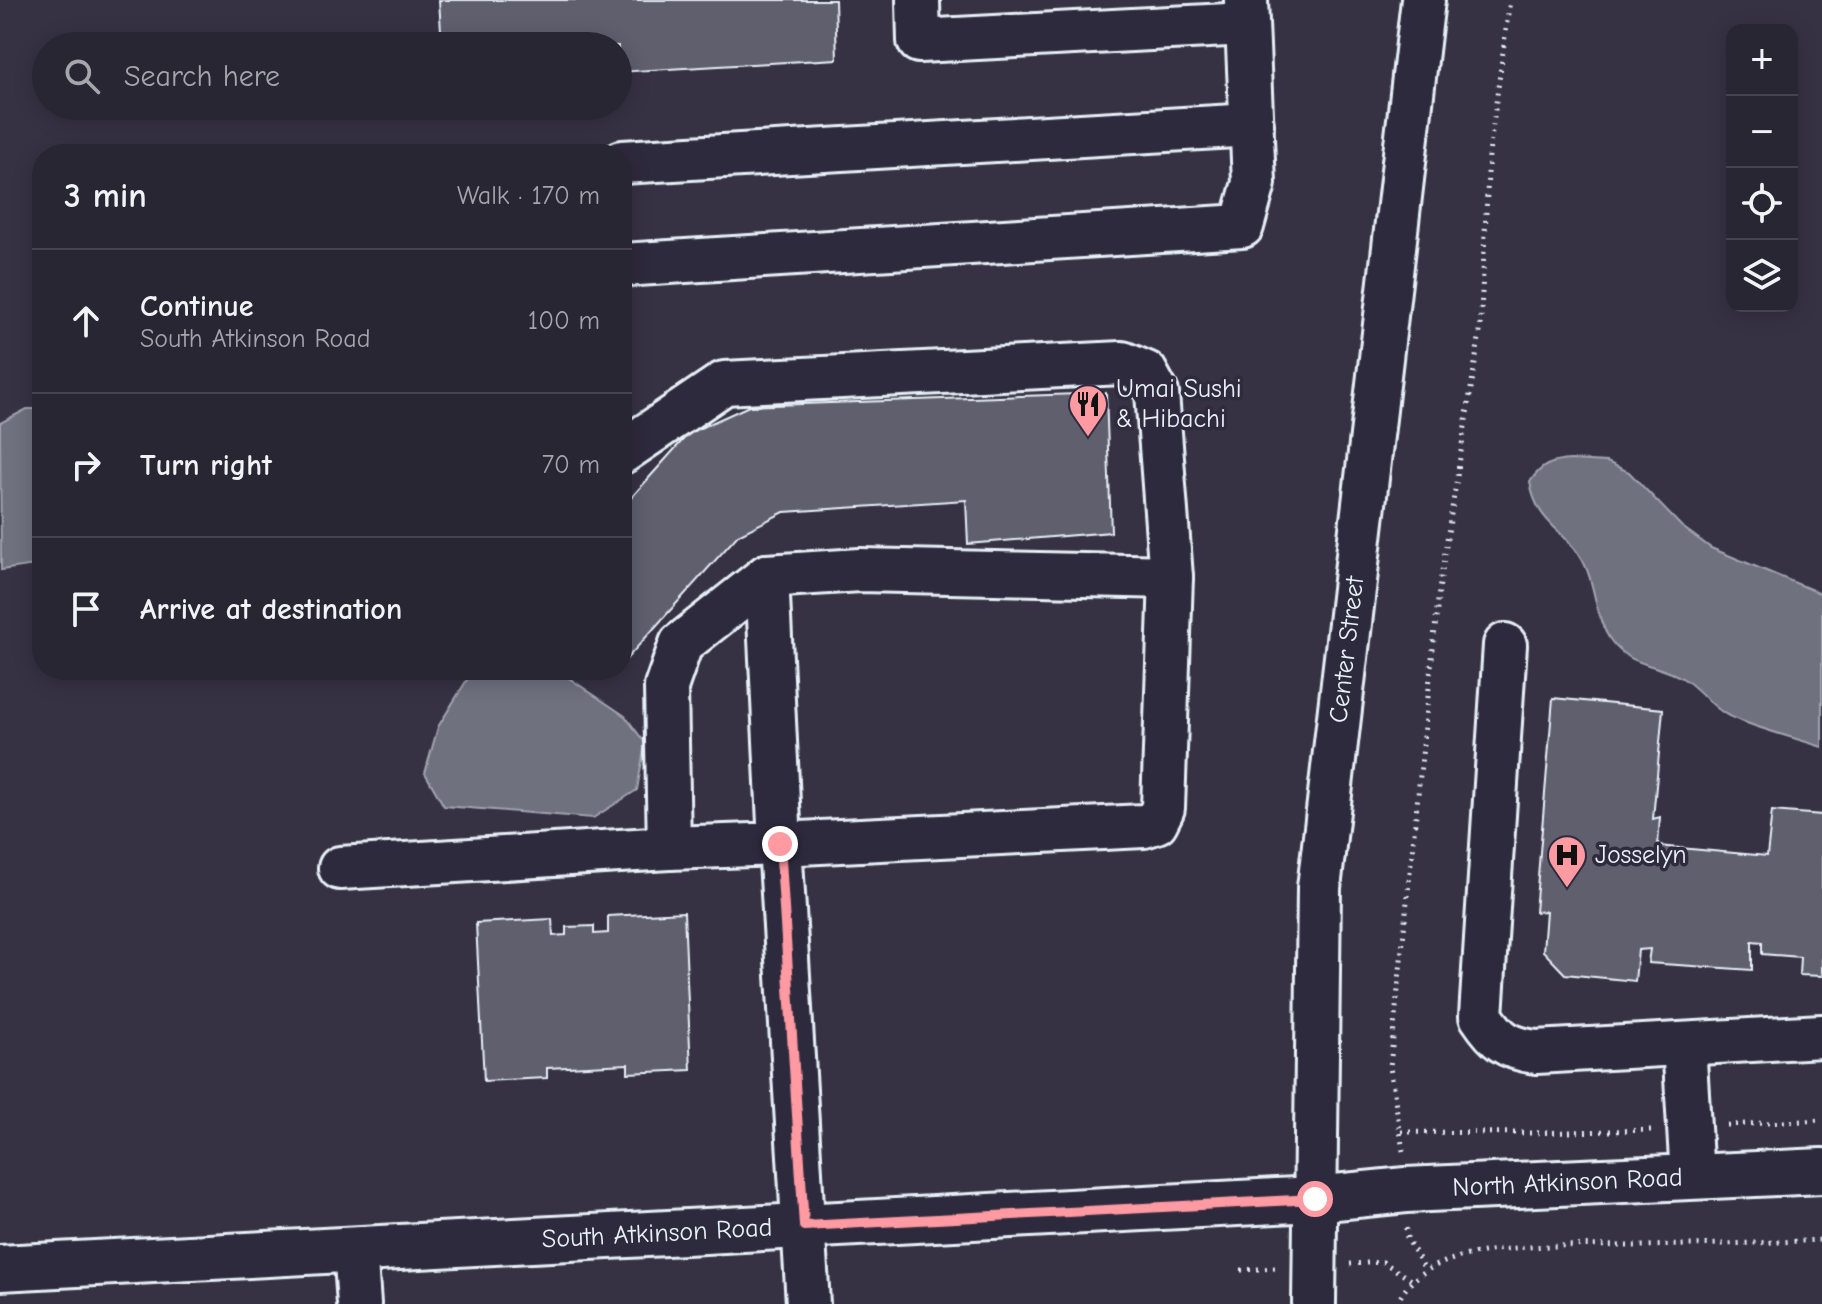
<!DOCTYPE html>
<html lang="en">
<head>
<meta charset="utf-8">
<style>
  body { margin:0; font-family:"Comic Neue",sans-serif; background:#34323f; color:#f1f3f6 }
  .controls { position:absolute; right:24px; top:24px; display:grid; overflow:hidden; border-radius:16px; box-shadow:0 4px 20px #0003 }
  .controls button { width:72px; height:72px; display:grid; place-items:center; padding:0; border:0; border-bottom:2px solid #44434e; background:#282633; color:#f1f3f6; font:40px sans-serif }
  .stop { position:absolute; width:24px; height:24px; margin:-18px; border:6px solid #ff9aa2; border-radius:50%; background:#fff }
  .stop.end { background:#ff9aa2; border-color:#fff; box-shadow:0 2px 8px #0008 }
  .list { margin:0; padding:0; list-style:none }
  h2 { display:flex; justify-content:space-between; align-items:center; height:104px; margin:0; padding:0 32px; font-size:34px }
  h2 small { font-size:26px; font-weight:400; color:#a5a5ac }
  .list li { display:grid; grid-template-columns:52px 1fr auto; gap:24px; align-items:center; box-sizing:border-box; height:144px; padding:0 32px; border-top:2px solid #44434e }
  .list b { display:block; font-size:30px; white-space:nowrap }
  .list p { margin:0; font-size:26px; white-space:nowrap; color:#a5a5ac }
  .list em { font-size:26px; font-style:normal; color:#a5a5ac }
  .icon { flex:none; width:44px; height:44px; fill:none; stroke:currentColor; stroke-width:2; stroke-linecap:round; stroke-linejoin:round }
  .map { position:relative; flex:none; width:1822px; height:1304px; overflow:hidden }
  .search { position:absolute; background:#282633; box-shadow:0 4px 20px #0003; left:32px; top:32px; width:600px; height:88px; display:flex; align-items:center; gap:20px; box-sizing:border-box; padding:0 28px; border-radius:44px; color:#a5a5ac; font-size:30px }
  .panel { position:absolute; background:#282633; box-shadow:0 4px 20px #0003; left:32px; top:144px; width:600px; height:536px; border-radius:32px }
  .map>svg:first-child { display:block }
  .water { fill:#70717f; stroke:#a0a4af; stroke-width:2 }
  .building { fill:#605e6e; stroke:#e8f1f8; stroke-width:2 }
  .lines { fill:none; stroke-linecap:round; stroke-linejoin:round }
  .minor-casing { stroke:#e8f1f8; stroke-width:48 }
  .major-casing { stroke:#e8f1f8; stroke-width:50 }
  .path { stroke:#e8f1f8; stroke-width:5; stroke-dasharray:2 6; stroke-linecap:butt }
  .minor { stroke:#2f2a3d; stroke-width:42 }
  .major { stroke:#2f2a3d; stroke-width:44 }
  .route { stroke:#ff9aa2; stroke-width:10 }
  .labels { text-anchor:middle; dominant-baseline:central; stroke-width:7; stroke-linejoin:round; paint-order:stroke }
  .poi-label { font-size:26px; fill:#e8f1f8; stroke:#2f2a3d; text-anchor:start }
  .street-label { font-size:26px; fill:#e8f1f8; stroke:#2f2a3d }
</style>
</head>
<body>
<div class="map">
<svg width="1822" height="1304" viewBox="0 0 1822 1304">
  <rect width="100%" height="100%" fill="#363244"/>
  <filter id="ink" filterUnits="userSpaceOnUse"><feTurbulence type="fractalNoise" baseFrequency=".0125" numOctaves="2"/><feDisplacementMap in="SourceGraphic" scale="16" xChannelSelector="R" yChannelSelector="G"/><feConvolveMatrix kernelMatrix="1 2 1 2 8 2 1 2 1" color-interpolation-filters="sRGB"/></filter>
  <g filter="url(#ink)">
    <g class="water">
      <path d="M27,409H42V564L1,570L0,423Z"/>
      <path d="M1571,460L1607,462L1629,472L1681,526L1711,548L1822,594V747C1792,737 1758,729 1729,716C1709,706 1700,688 1682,678C1657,664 1630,666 1612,642C1593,617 1597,582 1580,556C1560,527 1536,521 1530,482C1541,465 1551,461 1571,460Z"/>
      <path d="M473,670H557L625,716L645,743L637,790L593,818L444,806L425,773L438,727Z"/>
    </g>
    <g class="building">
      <path d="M439,0H835L837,59L618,72V46H442Z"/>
      <path d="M1106,393L1111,532L968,544L966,500L784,512L738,535L622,664V508L689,433L749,406Z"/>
      <path d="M1553,698L1663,709L1653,819L1660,817L1658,846L1767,856L1772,811L1822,815V976L1799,975L1800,957L1762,954V942L1752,941V970L1648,963L1650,949L1638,950L1635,981L1565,974L1543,951L1546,911L1535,912Z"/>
      <path d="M684,912L691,1070L628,1073V1064L547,1068V1078L484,1081L476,923L552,919L553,936L566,935V927L594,926V934L608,933V916Z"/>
    </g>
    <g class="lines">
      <defs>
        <g id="minor">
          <path d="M918,0L919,41L1247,24"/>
          <path d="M622,162L1252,125"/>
          <path d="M622,265L1242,226L1254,183L1246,0"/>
          <path d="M1505,645L1481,1016C1497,1040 1506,1048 1536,1052L1822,1036"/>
          <path d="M669,848L780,844L767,576"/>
          <path d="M340,868L669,848L666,687L681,644L767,576L860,570L1171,577L1157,393L1146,373L1122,363L724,383L622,452"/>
          <path d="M1684,1044L1692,1177"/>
          <path d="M355,1249L359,1304"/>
          <path d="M808,1304L780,844L1144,826L1156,822L1163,808L1171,577"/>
          <path id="s1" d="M1314,1304L1319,888L1423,0"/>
        </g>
        <g id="major">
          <path id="s2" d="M0,1268L1315,1199L1406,1190L1822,1171"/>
        </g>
      </defs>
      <use href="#minor" class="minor-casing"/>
      <use href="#major" class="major-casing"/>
      <g class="path">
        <path d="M1727,1125L1822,1120"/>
        <path d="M1401,1132L1527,1133L1653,1130"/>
        <path d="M1403,1151L1390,1067L1439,590L1480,332L1489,154L1510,0"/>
        <path d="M1406,1228L1407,1238L1426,1271"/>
        <path d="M1350,1264L1383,1262L1413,1281"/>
        <path d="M1241,1270L1276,1268"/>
        <path d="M1397,1304C1404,1287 1418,1274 1435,1266C1488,1241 1581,1246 1639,1246C1700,1245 1761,1243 1822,1240"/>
      </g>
      <use href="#minor" class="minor"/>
      <use href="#major" class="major"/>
    </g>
  </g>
  <g class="lines" filter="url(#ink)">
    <path class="route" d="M780,844L804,1226L1315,1199"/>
  </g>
  <defs>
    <symbol id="restaurant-pin" viewBox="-11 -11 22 30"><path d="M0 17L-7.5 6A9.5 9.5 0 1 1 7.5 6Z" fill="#ff9aa2" stroke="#2f2a3d"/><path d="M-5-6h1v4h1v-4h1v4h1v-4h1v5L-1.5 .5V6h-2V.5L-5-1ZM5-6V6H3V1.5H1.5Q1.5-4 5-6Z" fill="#111"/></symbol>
    <symbol id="hospital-pin" viewBox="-11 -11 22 30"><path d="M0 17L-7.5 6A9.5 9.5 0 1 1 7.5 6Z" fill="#ff9aa2" stroke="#2f2a3d"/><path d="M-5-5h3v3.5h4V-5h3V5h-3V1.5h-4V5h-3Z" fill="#111"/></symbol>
  </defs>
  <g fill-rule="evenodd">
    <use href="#restaurant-pin" x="1066" y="382" width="44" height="60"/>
    <use href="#hospital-pin" x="1545" y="833" width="44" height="60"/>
  </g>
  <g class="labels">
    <g class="poi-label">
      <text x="1116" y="389">Umai Sushi<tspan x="1116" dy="30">&amp; Hibachi</tspan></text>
      <text x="1595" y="855">Josselyn</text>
    </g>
    <g class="street-label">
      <text stroke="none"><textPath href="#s1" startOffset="656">Center Street</textPath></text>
      <text stroke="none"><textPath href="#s2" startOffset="1570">North Atkinson Road</textPath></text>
      <text stroke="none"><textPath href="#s2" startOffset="658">South Atkinson Road</textPath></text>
    </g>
  </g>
</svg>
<div class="controls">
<button>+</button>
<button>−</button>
<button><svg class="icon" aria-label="locate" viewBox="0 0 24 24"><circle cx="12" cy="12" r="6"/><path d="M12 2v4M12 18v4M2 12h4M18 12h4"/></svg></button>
<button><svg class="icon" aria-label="layers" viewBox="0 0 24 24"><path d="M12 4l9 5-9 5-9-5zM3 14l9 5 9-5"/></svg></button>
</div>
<div class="stop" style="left:1315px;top:1199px"></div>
<div class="stop end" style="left:780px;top:844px"></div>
<div class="search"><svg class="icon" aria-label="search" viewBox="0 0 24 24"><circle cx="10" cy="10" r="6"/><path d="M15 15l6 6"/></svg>Search here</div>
<section class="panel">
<h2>3 min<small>Walk · 170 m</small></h2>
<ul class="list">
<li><svg class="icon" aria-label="ahead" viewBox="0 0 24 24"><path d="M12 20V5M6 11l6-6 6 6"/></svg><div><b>Continue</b><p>South Atkinson Road</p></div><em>100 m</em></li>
<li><svg class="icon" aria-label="right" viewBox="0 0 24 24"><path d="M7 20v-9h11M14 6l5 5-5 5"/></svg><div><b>Turn right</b></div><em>70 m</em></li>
<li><svg class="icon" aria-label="arrive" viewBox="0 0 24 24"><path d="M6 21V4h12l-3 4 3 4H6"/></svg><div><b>Arrive at destination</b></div></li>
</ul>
</section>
</div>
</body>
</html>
